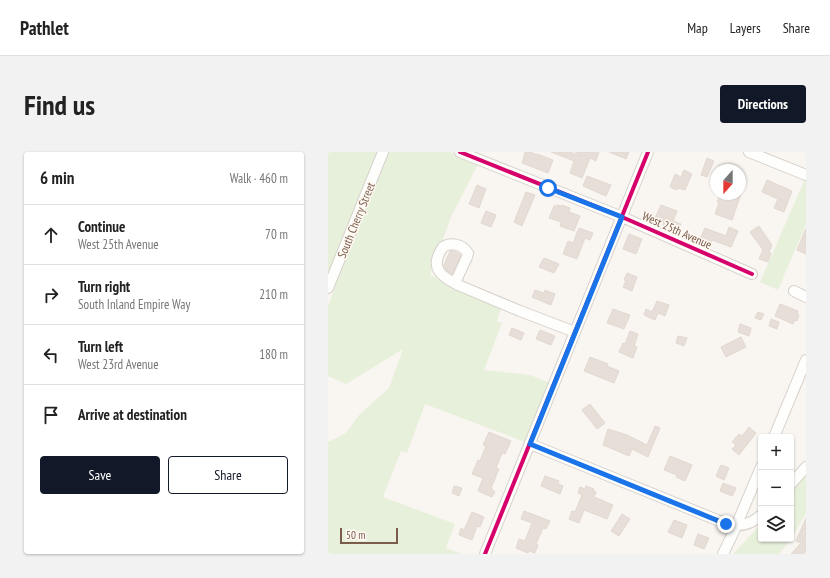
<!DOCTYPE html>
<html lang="en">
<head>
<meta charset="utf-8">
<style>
  body { margin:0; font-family:"PT Sans Narrow",sans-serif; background:#f2f2f2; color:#222 }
  .controls { position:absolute; right:12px; bottom:12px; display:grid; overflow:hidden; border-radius:4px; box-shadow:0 1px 3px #0004 }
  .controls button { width:36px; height:36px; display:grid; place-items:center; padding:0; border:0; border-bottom:1px solid #e0e0e0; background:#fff; color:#222; font:20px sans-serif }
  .compass { position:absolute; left:382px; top:12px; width:36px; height:36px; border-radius:50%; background:#fff; box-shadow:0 1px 3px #0004; rotate:201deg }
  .scale { position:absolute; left:12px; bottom:10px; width:58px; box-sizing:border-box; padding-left:4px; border:2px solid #7a5c4d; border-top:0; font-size:11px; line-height:14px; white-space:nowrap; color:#7a5c4d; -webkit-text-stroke:3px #fffaf3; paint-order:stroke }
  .stop { position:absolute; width:12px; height:12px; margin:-9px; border:3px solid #1a73e8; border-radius:50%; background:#fff }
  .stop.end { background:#1a73e8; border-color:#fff; box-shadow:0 1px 4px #0008 }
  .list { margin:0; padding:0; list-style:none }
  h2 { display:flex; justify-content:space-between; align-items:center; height:52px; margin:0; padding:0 16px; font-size:17px }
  h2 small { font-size:13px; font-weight:400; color:#767676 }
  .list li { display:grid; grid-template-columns:26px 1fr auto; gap:12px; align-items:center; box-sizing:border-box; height:60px; padding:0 16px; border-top:1px solid #e0e0e0 }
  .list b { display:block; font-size:15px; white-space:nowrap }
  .list p { margin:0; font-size:13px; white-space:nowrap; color:#767676 }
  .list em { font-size:13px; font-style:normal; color:#767676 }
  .actions { display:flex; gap:8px; padding:12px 16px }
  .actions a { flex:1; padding:9px 0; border:1px solid #111827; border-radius:4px; text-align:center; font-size:14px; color:#111827 }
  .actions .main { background:#111827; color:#fff }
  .icon { flex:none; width:22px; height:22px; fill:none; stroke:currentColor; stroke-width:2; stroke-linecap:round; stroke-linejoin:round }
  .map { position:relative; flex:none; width:478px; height:402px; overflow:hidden; border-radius:4px }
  header { display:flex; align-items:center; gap:24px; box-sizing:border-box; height:56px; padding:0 20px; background:#fff; border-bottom:1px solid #e0e0e0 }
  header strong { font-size:19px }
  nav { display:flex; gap:22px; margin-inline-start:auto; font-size:14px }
  .intro { display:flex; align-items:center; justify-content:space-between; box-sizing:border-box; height:96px; padding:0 24px }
  h1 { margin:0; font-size:28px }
  .button { padding:10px 18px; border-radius:4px; background:#111827; color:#fff; font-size:14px; font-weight:700 }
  main { display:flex; gap:24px; padding:0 24px }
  aside { flex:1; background:#fff; border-radius:4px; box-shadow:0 1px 3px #0004 }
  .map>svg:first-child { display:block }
  .green { fill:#e7f0db }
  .building { fill:#e6ded7; stroke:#e2d8d2 }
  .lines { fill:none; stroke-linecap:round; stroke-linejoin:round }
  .minor-casing { stroke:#d7d1cb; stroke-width:12 }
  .minor { stroke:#fefefd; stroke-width:10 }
  .cycleway-casing { stroke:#fffaf3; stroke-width:6 }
  .cycleway { stroke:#d6006c; stroke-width:4 }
  .route { stroke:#1a73e8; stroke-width:5 }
  .labels { text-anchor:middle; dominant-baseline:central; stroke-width:3; stroke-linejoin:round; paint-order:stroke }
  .street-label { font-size:12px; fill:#7a5c4d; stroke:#fffaf3 }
</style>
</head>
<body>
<header>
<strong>Pathlet</strong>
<nav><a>Map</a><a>Layers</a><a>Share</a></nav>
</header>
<div class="intro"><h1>Find us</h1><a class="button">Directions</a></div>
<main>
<aside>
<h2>6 min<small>Walk · 460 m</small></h2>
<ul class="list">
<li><svg class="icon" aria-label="ahead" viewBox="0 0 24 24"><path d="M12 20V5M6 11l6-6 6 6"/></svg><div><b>Continue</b><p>West 25th Avenue</p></div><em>70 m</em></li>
<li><svg class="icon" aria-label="right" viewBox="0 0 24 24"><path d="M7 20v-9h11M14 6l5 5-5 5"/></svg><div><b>Turn right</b><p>South Inland Empire Way</p></div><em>210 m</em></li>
<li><svg class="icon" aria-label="left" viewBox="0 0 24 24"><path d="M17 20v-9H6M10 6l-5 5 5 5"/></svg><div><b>Turn left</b><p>West 23rd Avenue</p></div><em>180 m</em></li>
<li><svg class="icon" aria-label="arrive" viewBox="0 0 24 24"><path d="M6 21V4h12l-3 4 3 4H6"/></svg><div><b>Arrive at destination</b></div></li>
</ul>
<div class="actions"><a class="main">Save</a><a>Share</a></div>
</aside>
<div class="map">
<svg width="478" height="402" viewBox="0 0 478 402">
  <rect width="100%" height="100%" fill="#f9f5f0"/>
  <g class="green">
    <path d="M0,0H51L3,119L0,118Z"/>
    <path d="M58,0H123L150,12L123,65L102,123L174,154L169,169L174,171L156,218L202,223L222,231L197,290L97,252L79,301L73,299L55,345L127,372L118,396L133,402H0V290L18,281L31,263L61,236L75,197L18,232L0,224V154Z"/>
    <path d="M477,27H478V72L450,138L432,130Z"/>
    <path d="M478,324V361L463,387V340Z"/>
    <path d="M433,372V387H463L451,402H405Z"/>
  </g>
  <g class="building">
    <path d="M197,0H202L209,3V2L225,8L220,21L194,11Z"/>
    <path d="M223,0H242L252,4V3L247,0H271L268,9L262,6L254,26L242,21L246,9Z"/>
    <path d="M281,0H301L298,7Z"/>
    <path d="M379,6L386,9L379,25L373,23Z"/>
    <path d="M356,18L364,22L357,38L350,36L349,38L342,35L347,22L353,25Z"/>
    <path d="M259,24L283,33L278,44L255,34Z"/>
    <path d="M439,28L464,39L456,60L446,56L450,47L434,40Z"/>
    <path d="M149,33L158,37L151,56L141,52Z"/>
    <path d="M198,40L207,43L194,74L186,70Z"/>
    <path d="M392,42H413L404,68L387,62L391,51L389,50Z"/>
    <path d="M229,53L233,54L234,53L242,56L241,60L252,64L246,79L232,74L233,70L221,66L226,54H229Z"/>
    <path d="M333,53L349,59L345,69L353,72L350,78L348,77V79L339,76L335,73L336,70L327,66Z"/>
    <path d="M158,59L168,63L163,75L153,71Z"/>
    <path d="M431,74L444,93L441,100L443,101L440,110L431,107L435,98L422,80Z"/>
    <path d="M401,75L410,79L403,95L384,88L383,91L372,87L377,76L398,84Z"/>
    <path d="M251,76L265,81L262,88L257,86L249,107L235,102L240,89L245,91Z"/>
    <path d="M478,76V102L469,98Z"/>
    <path d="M301,82L314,87L308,102L295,97Z"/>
    <path d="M122,99H126L133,103L124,122L118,118L116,113Z"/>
    <path d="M216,106L231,112L226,121L211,115Z"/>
    <path d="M299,121L309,125L304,139L295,135L298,129L296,128Z"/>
    <path d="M207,138L216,141L217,138L227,142L223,153L204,145Z"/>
    <path d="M329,149L341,153L337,164L330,161L327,168L316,163L318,157L324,160Z"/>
    <path d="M452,152L470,159L469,162L471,163L469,169L467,168L465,172L447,164Z"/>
    <path d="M285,157L302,163L296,177L279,171Z"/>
    <path d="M430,160L436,162L433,168L427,166Z"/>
    <path d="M443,167L451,170L449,177L441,174Z"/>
    <path d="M412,172L423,176L421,184L410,180Z"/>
    <path d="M184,176L196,181L193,188L181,183Z"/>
    <path d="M212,178L227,184L223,193L208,187Z"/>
    <path d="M302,179L310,182L306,194L309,195L305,206L291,200L295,191L297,192Z"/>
    <path d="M350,184L359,186L356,194L348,191Z"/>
    <path d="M413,185L418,195L398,205L393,195Z"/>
    <path d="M262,205L280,212L279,214L291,219L286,231L256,219Z"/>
    <path d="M262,252L277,271L269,277L254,258Z"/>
    <path d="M327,274L332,276L320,305L304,297L301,304L275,293L280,277L299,283L319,293Z"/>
    <path d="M421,275L428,281L411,303L404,297L408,293L404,290L411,282L414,284Z"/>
    <path d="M161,280L183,289L177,302L174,301L168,316L171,317L163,336L167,340L164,345L150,339L155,326L144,322L150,308L152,309L158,294L155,293Z"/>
    <path d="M342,304L364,313L357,329L348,325L349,323L336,318Z"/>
    <path d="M393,313L401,316L396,328L388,324Z"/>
    <path d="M217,324L231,329L230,332L235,334L232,342L213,334Z"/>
    <path d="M395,331L408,336L404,344L392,339Z"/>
    <path d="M126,334L134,336L131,344L124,341Z"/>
    <path d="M258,334L266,337L265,339L268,340L266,345L285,353L279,367L256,358L251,371L241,367L244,359L247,360L254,343L250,341L252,335L257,337Z"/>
    <path d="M196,359L222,369L218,377L215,376L208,392L210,393L207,401L201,399L200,401L188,396L191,387L197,389L204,371L193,367Z"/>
    <path d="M144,360L156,365L152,375L149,374L144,388L131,383L133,376L136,378Z"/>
    <path d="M294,362L302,367L291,384L283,379Z"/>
    <path d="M478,366V402H463L473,391L468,389Z"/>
    <path d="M346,368L359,373L354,386L340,380Z"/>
    <path d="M370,382L381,386L376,397L366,393Z"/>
  </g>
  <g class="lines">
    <defs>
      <g id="minor">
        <path d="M132,0L294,65L424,122"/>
        <path d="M421,0L478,23"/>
        <path d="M127,131L139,105L140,101C134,92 123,90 115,95C101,115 112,124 130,133L192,159L247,180"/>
        <path d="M0,136L55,0"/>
        <path d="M466,139L478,145"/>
        <path d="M446,285L478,208"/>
        <path d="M202,292L399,372C412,375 423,373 433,363"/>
        <path d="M463,332L478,315"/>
        <path d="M157,402L320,0"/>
        <path d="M395,402L406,379L433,315"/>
      </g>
    </defs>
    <use href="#minor" class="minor-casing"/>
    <use href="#minor" class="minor"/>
    <defs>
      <g id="cycleway">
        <path d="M132,0L294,65L424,122"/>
        <path d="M157,402L320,0"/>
      </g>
    </defs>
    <use href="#cycleway" class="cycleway-casing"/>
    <use href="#cycleway" class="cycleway"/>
  </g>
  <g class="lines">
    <path class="route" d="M220,36L294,65L202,292L398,372"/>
  </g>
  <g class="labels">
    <g class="street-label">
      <text transform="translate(28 68) rotate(-68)">South Cherry Street</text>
      <text transform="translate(349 78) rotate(24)">West 25th Avenue</text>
    </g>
  </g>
</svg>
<div class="controls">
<button>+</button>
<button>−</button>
<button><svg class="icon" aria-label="layers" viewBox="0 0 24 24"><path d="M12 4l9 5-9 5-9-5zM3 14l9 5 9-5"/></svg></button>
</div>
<svg class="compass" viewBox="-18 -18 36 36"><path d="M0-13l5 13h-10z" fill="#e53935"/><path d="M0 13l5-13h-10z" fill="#767676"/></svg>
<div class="scale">50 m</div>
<div class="stop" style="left:220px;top:36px"></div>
<div class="stop end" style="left:398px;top:372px"></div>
</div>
</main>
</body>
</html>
